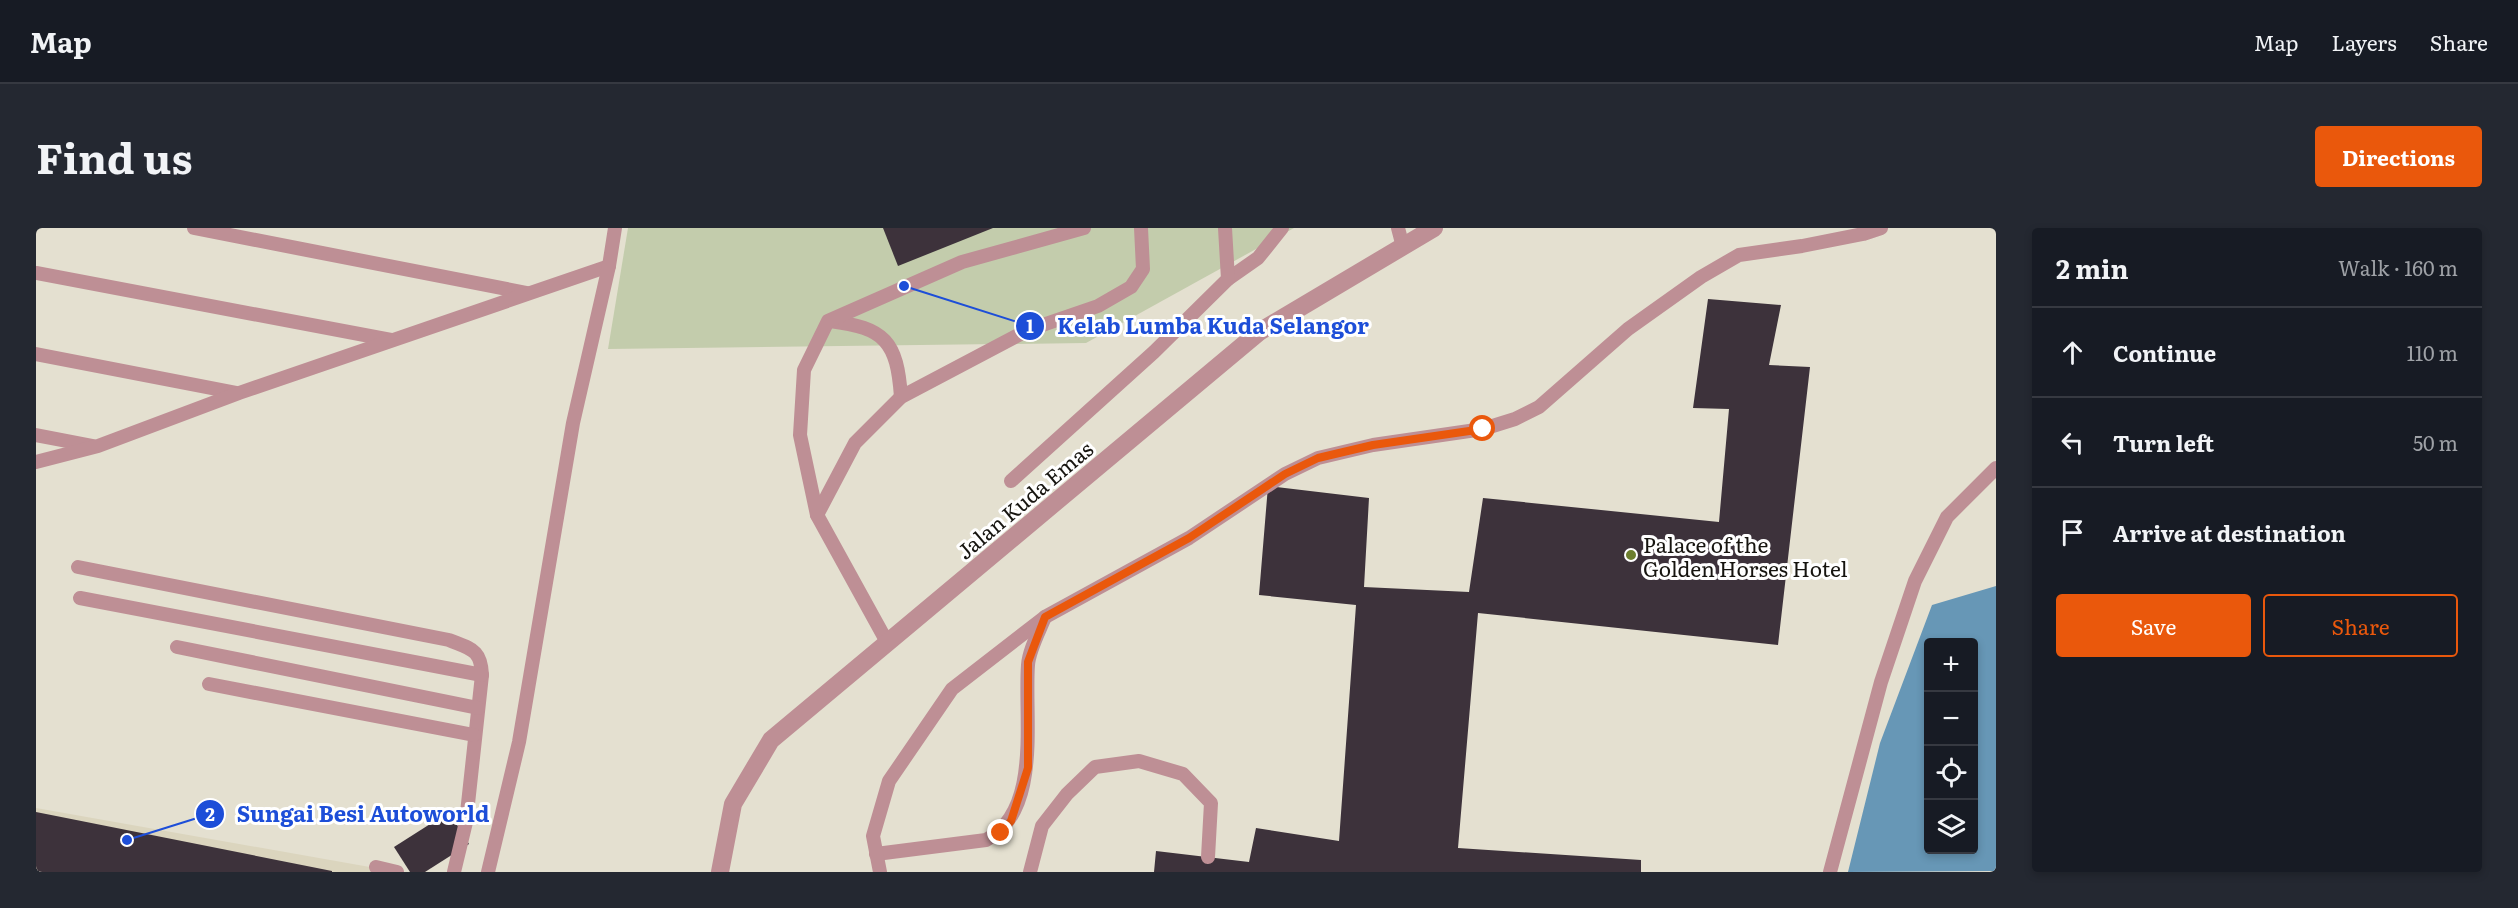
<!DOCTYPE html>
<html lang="en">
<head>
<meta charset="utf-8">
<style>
  body { margin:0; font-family:Literata,serif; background:#242831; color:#f1f3f6 }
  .controls { position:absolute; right:18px; bottom:18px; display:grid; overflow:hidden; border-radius:6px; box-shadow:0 3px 9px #0003 }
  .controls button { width:54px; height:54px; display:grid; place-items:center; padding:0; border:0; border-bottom:2px solid #363941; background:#171b24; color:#f1f3f6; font:30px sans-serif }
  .stop { position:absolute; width:18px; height:18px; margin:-14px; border:4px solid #ea580c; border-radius:50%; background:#fff }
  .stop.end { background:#ea580c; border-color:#fff; box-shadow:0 2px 6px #0008 }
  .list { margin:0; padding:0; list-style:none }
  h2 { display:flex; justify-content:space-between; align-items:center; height:78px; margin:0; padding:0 24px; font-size:26px }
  h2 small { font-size:20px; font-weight:400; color:#9ea1a6 }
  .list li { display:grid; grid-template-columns:39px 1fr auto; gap:18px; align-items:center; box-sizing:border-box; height:90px; padding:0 24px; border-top:2px solid #363941 }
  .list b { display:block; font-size:22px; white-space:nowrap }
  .list em { font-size:20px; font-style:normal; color:#9ea1a6 }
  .actions { display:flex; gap:12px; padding:18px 24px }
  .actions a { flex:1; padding:14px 0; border:2px solid #ea580c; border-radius:6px; text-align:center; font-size:21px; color:#ea580c }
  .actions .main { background:#ea580c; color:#fff }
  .icon { flex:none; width:33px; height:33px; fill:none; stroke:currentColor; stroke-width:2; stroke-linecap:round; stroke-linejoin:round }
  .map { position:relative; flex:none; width:1960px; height:644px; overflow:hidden; border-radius:6px }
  header { display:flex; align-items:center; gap:36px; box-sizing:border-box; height:84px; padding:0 30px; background:#171b24; border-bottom:2px solid #363941 }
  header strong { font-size:28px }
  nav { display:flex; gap:33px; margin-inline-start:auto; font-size:21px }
  .intro { display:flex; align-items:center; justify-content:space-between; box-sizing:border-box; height:144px; padding:0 36px }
  h1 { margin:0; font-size:42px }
  .button { padding:15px 27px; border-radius:6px; background:#ea580c; color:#fff; font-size:21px; font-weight:700 }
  main { display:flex; gap:36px; padding:0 36px }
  aside { flex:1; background:#171b24; border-radius:6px; box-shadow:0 3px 9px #0003 }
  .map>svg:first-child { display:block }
  .built { fill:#dbd5be }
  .green { fill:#c3ccac }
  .water { fill:#6797b6; fill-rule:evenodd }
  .building { fill:#3d323b }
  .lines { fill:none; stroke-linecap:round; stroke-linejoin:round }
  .service { stroke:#be8f95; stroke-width:14 }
  .tertiary { stroke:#be8f95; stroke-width:18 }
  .route { stroke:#ea580c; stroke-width:8 }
  .poi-dot { fill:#6c7e2e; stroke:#fff; stroke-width:2 }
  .labels { text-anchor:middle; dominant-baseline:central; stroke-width:6; stroke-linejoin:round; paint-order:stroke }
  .street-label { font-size:21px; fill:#16140f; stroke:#fff }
  .poi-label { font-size:21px; fill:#16140f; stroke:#fff; text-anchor:start }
  .leader { fill:none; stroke:#1d4ed8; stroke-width:2 }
  .callout-dot { fill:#1d4ed8; stroke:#fff; stroke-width:2 }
  .mark-label { font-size:18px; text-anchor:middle; font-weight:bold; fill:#fff }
  .callout-label { font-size:22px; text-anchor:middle; font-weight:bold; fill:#1d4ed8; stroke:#fff; stroke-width:6; stroke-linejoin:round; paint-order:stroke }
</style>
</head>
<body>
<header>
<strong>Map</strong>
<nav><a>Map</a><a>Layers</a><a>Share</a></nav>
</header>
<div class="intro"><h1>Find us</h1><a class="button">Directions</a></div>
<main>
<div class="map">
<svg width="1960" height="644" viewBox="0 0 1960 644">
  <rect width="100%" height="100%" fill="#e4e0d0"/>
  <path class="built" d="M0,580L362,644H0Z"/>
  <path class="green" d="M592,0H1258L1050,115L572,121Z"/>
  <path class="water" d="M1960,358V643L1812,644L1844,515L1896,377ZM1892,415H1938V622H1892Z"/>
  <g class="building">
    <path d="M847,0H957L862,38Z"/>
    <path d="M1672,71L1745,77L1733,137L1774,139L1742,417L1442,385L1422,620L1605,632V644H1118L1120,623L1213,634L1220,600L1303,613L1320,377L1223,367L1232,258L1333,270L1328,359L1433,364L1447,270L1683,294L1693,181L1657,180Z"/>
    <path d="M0,584L296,643V644H0Z"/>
    <path d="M413,584L433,616L389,644H374L358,619Z"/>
  </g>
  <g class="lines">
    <g class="service">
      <path d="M158,0L491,65"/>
      <path d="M1362,0L1367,19"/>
      <path d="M0,45L355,112"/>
      <path d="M1192,51L1222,30L1246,0"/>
      <path d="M794,93C849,100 861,113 865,169"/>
      <path d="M0,126L201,165"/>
      <path d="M0,207L57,218"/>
      <path d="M0,234L62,218L203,165L573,38"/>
      <path d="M975,253L1118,124L1192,51L1189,0"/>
      <path d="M781,287L819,215L865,169L992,102L1062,78L1095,59L1107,41L1105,0"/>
      <path d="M42,339L413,412C435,421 445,421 446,447L430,594L418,644"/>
      <path d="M44,370L446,447"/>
      <path d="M851,414L781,287L764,207L768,142L792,93L926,34L1048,0"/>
      <path d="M141,419L442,480"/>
      <path d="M173,456L438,507"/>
      <path d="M840,626L950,612C1006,583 988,490 992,437C993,422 1003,404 1009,389"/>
      <path d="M340,639L361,644"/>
      <path d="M452,644L483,514L537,195L573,38L579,0"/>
      <path d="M844,644L837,608L853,553L916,461L1009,389L1153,310L1249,246L1282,230L1337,217L1447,201L1479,191L1503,179L1592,101L1665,49L1703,27L1766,18L1827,6L1845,0"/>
      <path d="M994,644L1006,598L1031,566L1059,539L1103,533L1147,546L1175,575L1172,629"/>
      <path d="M1794,644L1845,454L1879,353L1911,289L1960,240"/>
    </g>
    <path class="tertiary" d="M684,644L697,576L735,512L1223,104L1398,0"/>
  </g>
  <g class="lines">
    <path class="route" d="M965,605L975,593L992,540V434L1009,389L1153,310L1249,246L1282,230L1337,217L1447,201"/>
  </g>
  <circle class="poi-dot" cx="1595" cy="327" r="6"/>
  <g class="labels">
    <g class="street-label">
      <text transform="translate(988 271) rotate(-40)">Jalan Kuda Emas</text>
    </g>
    <g class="poi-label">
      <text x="1607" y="315">Palace of the<tspan x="1607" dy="24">Golden Horses Hotel</tspan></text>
    </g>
  </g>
  <path class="leader" d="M868 58L994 98M91 612L174 586"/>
  <g class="callout-dot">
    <circle cx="868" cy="58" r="6"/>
    <circle cx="91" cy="612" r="6"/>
    <circle cx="994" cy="98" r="15"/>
    <circle cx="174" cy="586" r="15"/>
  </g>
  <g class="mark-label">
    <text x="994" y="105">1</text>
    <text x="174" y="593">2</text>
  </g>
  <g class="callout-label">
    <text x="1177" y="106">Kelab Lumba Kuda Selangor</text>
    <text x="327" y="594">Sungai Besi Autoworld</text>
  </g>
</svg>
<div class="controls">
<button>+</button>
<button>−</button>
<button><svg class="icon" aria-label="locate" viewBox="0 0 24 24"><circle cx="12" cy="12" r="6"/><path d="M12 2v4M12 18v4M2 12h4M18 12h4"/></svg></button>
<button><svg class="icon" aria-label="layers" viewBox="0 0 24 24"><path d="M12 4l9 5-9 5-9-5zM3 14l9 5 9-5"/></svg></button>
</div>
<div class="stop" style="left:1447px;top:201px"></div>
<div class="stop end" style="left:965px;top:605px"></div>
</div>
<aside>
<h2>2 min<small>Walk · 160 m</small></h2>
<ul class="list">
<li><svg class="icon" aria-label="ahead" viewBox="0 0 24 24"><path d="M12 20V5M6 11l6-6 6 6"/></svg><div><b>Continue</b></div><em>110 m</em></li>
<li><svg class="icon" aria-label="left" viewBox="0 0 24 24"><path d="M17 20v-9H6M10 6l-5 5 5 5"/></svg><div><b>Turn left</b></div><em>50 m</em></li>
<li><svg class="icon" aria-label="arrive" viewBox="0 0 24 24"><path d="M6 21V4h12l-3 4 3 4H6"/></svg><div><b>Arrive at destination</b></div></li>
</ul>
<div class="actions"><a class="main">Save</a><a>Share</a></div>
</aside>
</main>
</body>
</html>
